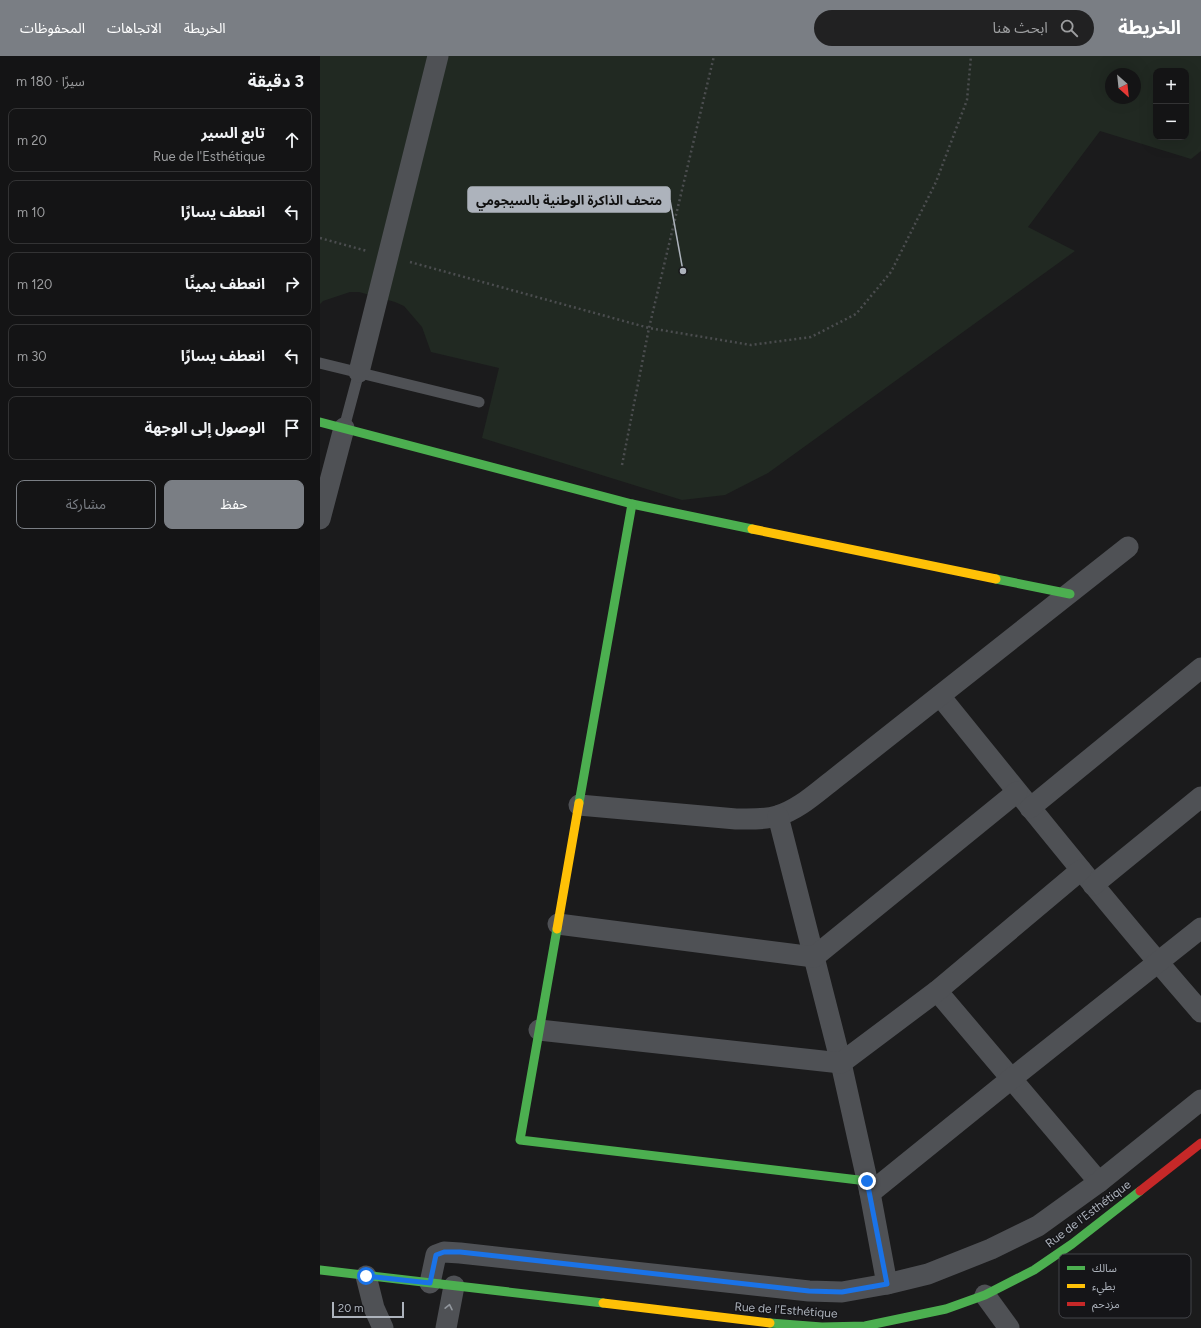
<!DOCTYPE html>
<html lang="ar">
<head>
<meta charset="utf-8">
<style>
  body { margin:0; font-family:Figtree,"Noto Sans Arabic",sans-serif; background:#212122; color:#f1f3f6; direction:rtl }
  .controls { position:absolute; right:12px; top:12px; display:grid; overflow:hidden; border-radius:8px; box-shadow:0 4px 16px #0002 }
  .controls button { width:36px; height:36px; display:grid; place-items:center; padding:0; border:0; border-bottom:1px solid #333334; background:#141415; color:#f1f3f6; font:20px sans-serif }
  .compass { position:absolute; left:785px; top:12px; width:36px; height:36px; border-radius:50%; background:#141415; box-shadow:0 4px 16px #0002; rotate:153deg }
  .scale { position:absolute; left:12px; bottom:10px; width:72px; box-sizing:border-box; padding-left:4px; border:2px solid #adb3bc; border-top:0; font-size:11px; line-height:14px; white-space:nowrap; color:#adb3bc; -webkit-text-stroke:3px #151518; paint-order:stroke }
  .stop { position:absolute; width:12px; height:12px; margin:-9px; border:3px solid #1a73e8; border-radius:50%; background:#fff }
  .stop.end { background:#1a73e8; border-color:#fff; box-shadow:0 1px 4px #0008 }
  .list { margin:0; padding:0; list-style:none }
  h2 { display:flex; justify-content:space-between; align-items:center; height:52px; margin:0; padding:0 16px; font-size:17px }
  h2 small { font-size:13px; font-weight:400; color:#9d9ea0 }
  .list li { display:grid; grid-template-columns:26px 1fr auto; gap:12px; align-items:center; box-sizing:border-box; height:64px; margin:0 8px 8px; padding:0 8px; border:1px solid #333334; border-radius:8px }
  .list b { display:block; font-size:15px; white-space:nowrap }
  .list p { margin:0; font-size:13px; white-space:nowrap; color:#9d9ea0 }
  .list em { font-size:13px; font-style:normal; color:#9d9ea0 }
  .actions { display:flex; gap:8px; padding:12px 16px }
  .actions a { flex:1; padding:9px 0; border:1px solid #7a7e84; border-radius:8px; text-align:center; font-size:14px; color:#7a7e84 }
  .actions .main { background:#7a7e84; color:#fff }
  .icon { flex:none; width:22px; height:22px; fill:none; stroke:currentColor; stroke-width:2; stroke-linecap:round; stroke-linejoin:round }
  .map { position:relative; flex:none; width:881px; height:1272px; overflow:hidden; direction:ltr }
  header { display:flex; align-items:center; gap:24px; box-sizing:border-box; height:56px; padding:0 20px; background:#7a7e84; color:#fff }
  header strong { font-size:19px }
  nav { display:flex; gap:22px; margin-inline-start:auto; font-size:14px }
  .search { width:280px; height:36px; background:#212122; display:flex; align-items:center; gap:10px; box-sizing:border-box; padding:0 14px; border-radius:22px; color:#9d9ea0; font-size:15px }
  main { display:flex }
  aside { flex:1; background:#141415 }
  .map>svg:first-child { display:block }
  .green { fill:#212922; fill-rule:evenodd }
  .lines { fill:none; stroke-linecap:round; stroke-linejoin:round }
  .path { stroke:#4b4d4f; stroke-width:2.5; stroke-dasharray:2 3; stroke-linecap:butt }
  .lane { stroke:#4f5155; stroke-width:11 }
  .street { stroke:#4f5155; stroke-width:21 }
  .fast { stroke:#4caf50; stroke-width:9 }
  .slow { stroke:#ffc107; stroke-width:9 }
  .jam { stroke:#c62828; stroke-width:9 }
  .oneway { stroke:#91969d }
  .route { stroke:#1a73e8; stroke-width:5 }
  .labels { text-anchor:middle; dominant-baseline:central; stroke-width:3; stroke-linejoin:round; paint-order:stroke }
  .street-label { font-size:12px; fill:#adb3bc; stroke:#151518 }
  .key { fill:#151518; stroke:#434449; stroke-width:1 }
  .key-label { font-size:11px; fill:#adb3bc }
  .leader { fill:none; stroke:#adb3bc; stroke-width:1.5 }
  .callout-dot { fill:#adb3bc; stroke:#151518; stroke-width:1.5 }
  .callout { fill:#adb3bc; stroke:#adb3bc; stroke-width:1.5 }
  .callout-label { font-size:13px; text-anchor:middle; font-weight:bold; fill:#111 }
</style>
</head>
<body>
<header>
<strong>الخريطة</strong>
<div class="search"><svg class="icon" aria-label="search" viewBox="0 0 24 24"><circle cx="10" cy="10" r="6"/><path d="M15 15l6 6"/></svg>ابحث هنا</div>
<nav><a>الخريطة</a><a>الاتجاهات</a><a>المحفوظات</a></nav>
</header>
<main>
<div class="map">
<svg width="881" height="1272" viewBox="0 0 881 1272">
  <rect width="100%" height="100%" fill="#1b1b1c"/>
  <path class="green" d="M0,0H881V95L871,103L780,75L708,171L755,195L448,417L405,439L362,444L162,382L179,312L111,296L102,271L84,250L75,246L39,236H30L3,245L0,248ZM836,15H866V81H836ZM791,18H815V42H791Z"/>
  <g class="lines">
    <g class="path">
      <path d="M0,182L47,195"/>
      <path d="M90,206L329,272L431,289L491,281L536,258L571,216L616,126L647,44L651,0"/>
      <path d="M302,409L329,272L394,0"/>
    </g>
    <g class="lane">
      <path d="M0,307L159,346"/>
      <path d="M24,372L39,316"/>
    </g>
    <g class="street">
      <path d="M39,316L118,0"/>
      <path d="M0,463L24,372"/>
      <path d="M620,640C706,746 791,853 881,956"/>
      <path d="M259,749L416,763C430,763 444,764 457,760C478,754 496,737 513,724L808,491"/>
      <path d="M710,752L881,612"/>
      <path d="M458,760L521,1007L550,1137L567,1228"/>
      <path d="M773,829L881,741"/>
      <path d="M238,868L494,901L697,736"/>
      <path d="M617,935L779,1126"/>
      <path d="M219,974L521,1007L617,935L761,814"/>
      <path d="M550,1137L691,1023L881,872"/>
      <path d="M46,1220L54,1252L63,1272"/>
      <path d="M110,1227L116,1199L124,1196L140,1197L489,1235L522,1236L567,1228L608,1218L671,1193L718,1170L779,1126L881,1044"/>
      <path d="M665,1239L689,1272"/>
      <path d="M126,1272L134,1230"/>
    </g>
    <g class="fast">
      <path d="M0,366L312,448L432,473"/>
      <path d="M676,523L750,538"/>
      <path d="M259,747L312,448"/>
      <path d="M237,873L200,1084L547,1125"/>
      <path d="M0,1214L283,1247"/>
      <path d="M450,1267L502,1271L545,1270L626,1253L665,1239L714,1214L752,1188L820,1135"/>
    </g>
    <g class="slow">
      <path d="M432,473L676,523"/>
      <path d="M237,873L259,747"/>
      <path d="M283,1247L450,1267"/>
    </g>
    <path class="jam" d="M820,1135L881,1087"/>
  </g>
  <defs><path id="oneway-chevron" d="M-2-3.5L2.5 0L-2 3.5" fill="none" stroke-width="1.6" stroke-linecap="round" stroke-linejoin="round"/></defs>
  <use class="oneway" href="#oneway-chevron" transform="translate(129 1251) rotate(-78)"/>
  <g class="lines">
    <path class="route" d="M46,1220L110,1227L116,1199L124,1196H140L489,1235L522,1236L567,1228L547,1125"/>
  </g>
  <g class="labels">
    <g class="street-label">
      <text transform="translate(768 1158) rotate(-37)">Rue de l'Esthétique</text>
      <text transform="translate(466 1254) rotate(4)">Rue de l'Esthétique</text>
    </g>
  </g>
  <rect x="739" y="1198" width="132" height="64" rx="6" class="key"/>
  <rect x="747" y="1210" width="18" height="4" fill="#4caf50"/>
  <rect x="747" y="1228" width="18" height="4" fill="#ffc107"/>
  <rect x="747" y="1246" width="18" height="4" fill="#c62828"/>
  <g class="key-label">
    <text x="772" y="1216">سالك</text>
    <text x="772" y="1234">بطيء</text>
    <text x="772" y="1252">مزدحم</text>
  </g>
  <path class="leader" d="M363 215L350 144"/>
  <circle class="callout-dot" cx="363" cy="215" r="4"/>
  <rect class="callout" x="148" y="131" width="202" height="25" rx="4"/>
  <g class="callout-label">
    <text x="249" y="149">متحف الذاكرة الوطنية بالسيجومي</text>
  </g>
</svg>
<div class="controls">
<button>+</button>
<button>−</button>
</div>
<svg class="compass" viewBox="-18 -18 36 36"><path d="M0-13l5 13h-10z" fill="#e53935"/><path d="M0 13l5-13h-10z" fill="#9d9ea0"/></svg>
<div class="scale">20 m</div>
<div class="stop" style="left:46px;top:1220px"></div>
<div class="stop end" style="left:547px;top:1125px"></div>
</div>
<aside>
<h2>3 دقيقة<small>سيرًا · 180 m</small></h2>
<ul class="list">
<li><svg class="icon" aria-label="ahead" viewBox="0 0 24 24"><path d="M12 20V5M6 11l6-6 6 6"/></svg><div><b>تابع السير</b><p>Rue de l'Esthétique</p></div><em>20 m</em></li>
<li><svg class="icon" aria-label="left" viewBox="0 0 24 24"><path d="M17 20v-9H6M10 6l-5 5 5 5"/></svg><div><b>انعطف يسارًا</b></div><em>10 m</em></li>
<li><svg class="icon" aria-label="right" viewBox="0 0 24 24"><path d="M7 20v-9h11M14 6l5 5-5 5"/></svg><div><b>انعطف يمينًا</b></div><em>120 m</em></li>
<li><svg class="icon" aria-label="left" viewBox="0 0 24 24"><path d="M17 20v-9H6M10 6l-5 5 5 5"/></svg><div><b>انعطف يسارًا</b></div><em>30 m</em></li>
<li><svg class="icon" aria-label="arrive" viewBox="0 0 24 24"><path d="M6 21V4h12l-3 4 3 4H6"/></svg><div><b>الوصول إلى الوجهة</b></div></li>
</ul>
<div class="actions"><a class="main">حفظ</a><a>مشاركة</a></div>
</aside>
</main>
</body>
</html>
